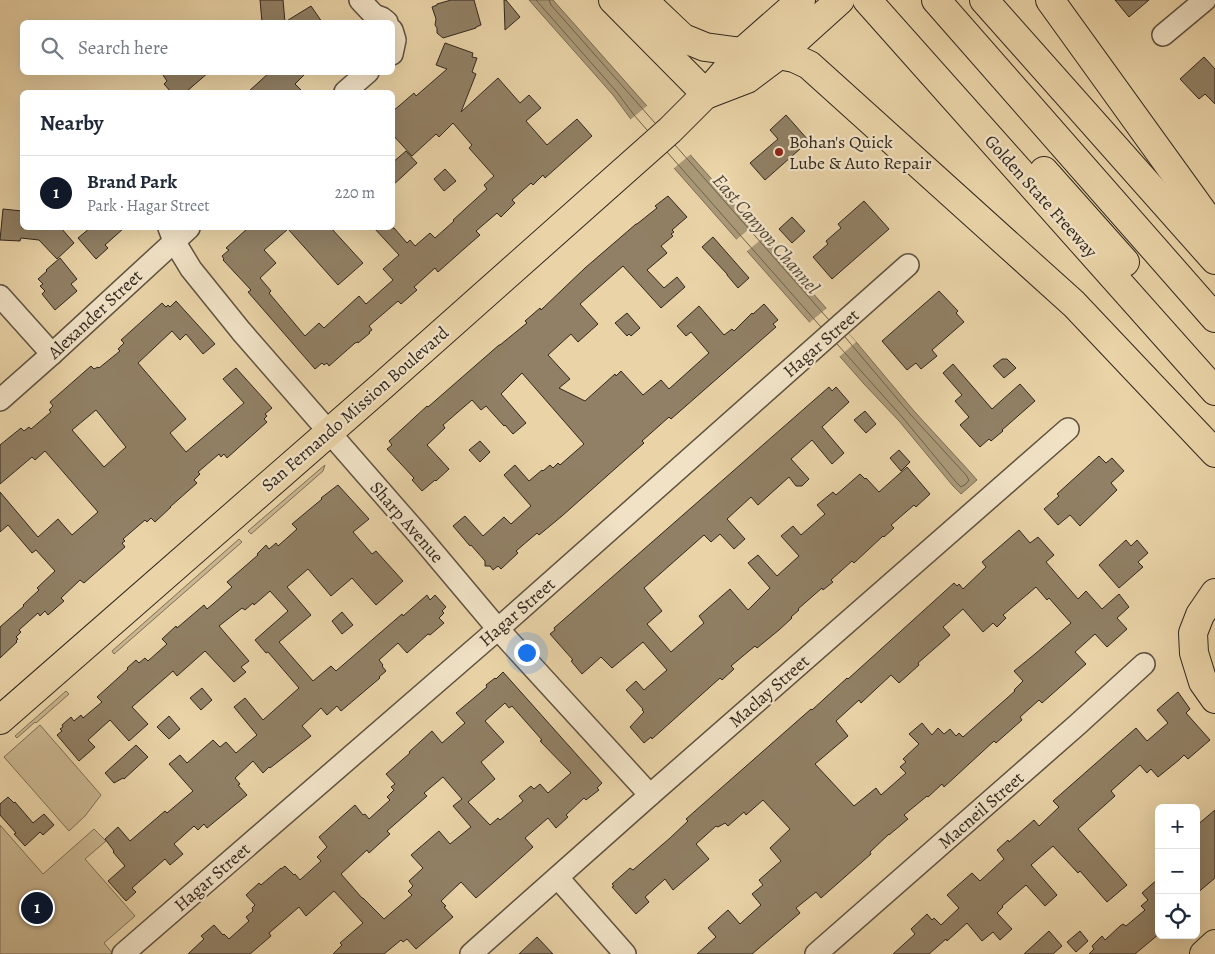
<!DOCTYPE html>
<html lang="en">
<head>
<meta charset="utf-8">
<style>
  body { margin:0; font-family:Alegreya,serif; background:#f6f6f7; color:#1f2937 }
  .controls { position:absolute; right:15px; bottom:15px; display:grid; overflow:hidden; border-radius:8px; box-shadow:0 5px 20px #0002 }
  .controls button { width:45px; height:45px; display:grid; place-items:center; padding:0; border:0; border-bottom:1px solid #e0e1e3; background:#fff; color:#1f2937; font:25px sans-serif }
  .you { position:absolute; left:526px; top:652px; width:18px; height:18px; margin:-12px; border:4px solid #fff; border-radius:50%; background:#1a73e8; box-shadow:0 0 0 8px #1a73e833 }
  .badge { display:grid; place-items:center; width:32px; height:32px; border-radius:50%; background:#111827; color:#fff; font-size:16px; font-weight:700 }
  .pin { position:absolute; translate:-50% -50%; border:2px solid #fff; box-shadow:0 1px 5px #0006 }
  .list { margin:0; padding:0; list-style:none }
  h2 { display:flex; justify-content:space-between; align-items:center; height:65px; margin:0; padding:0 20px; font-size:21px }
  h2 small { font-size:16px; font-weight:400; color:#747a83 }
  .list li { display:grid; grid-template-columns:32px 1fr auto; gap:15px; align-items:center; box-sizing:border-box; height:75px; padding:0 20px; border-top:1px solid #e0e1e3 }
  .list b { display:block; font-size:19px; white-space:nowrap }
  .list p { margin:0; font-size:16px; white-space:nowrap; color:#747a83 }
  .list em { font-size:16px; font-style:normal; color:#747a83 }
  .icon { flex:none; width:28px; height:28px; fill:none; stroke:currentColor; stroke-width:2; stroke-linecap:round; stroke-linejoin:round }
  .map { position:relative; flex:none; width:1215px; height:954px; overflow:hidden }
  .search { position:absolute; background:#fff; box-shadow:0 5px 20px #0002; left:20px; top:20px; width:375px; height:55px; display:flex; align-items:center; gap:12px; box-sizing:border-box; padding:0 18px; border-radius:8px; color:#747a83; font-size:19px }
  .panel { position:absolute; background:#fff; box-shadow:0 5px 20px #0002; left:20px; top:90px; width:375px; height:140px; border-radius:8px }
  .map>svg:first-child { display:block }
  .green { fill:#cab690; stroke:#7e6e56 }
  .water { fill:#aa9978; stroke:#7a6b54 }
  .pier { fill:#e9d3a7 }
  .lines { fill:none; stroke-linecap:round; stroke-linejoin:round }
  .shore { stroke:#6e604a; stroke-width:1 }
  .building { fill:#918065; stroke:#31271d; fill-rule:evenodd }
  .minor-casing { stroke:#5f5240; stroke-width:24 }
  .major-casing { stroke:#31271d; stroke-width:30 }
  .highway-casing { stroke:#31271d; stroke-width:30 }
  .minor { stroke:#f1e2c6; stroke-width:21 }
  .major { stroke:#e9d3a7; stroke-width:28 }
  .highway { stroke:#e9d3a7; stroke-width:28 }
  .poi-dot { fill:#8f2418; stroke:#f1e2c6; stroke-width:2 }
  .labels { text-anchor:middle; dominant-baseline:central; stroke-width:4.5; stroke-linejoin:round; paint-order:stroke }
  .poi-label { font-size:18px; fill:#31271d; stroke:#f1e2c6; text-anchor:start }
  .street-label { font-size:18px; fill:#31271d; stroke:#f1e2c6 }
  .water-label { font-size:19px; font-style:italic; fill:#554938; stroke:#f1e2c6 }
</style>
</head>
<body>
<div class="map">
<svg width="1215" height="954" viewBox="0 0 1215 954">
  <rect width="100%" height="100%" fill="#e9d3a7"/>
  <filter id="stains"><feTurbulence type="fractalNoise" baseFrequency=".004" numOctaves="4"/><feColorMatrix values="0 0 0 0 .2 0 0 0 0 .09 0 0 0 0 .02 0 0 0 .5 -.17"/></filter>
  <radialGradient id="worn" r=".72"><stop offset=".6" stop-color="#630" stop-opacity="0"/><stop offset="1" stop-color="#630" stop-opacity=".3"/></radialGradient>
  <g class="green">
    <path d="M325,465L323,471L251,534L248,531L319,470Z"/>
    <path d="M239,539L242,542L114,654L112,651Z"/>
    <path d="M66,691L69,694L36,723L35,722L17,738L15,736Z"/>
    <path d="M40,725L101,795L85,816L69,831L4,757Z"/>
    <path d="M0,825L43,874L94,829L106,841L85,859L135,916L104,943L113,954H0Z"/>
  </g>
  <path class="water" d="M529,0H553L857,343L914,411L970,472L977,480L961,494L953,486L899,421L864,384L630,118L613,95Z"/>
  <g class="pier">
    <path d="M648,105L691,154L673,169L630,120Z"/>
    <path d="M754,225L764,237L746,252L736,240Z"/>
    <path d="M827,308L856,342L839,357L809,323Z"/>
  </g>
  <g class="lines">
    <g class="shore">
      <path d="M536,0L616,91L634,115L647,130"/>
      <path d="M549,0L551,5L655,123"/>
      <path d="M675,145L829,320"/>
      <path d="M667,152L821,327"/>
      <path d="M837,344L903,418L956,482L961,487L966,484L969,480L966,475L910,414L845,337"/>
    </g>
  </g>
  <g class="building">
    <path d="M260,0H283L285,22L311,6L322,22H262Z"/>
    <path d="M451,0H474L481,25L476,27V28L443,38L437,33V28L435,25L436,19L432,7L437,5V4Z"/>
    <path d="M504,0H506L520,17L505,30Z"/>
    <path d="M1115,0H1149L1129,17Z"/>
    <path d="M445,43L473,53L472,57L477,58L472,72L476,74L461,112L498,78L520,103L529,95L541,108L526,121L547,145L577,119L592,136L545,178L543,175L533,185L531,183L512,200L515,203L501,217L497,213L476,231L480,235L465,248L438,272L435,268L414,287L417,290L401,304L398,301L369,326L372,330L369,332L370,333L358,343V342L355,343L329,366L327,363L324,365L322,363L315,369L248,292L251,290L223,260L224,259L222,256L229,250L226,248L248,228H331L363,263L338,285L288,229L264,250L276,263L260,278L271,291L269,293L305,336L319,323L324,328L359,296L366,304L393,280L383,269L399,255L374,228H394L407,243L410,240L415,246L430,233L435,238L454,221L453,220L487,189L484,185L494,176L469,148L472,145L453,123L439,137L436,134L412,156L392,134V112L414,93L416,96L447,69L436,65Z"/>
    <path d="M1204,57L1215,69V104L1205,94L1199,99L1180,79Z"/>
    <path d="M161,72H209L186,92H171L164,84L167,81Z"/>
    <path d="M270,72H307L295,84L303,92H248Z"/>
    <path d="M786,115L809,141L765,180L750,163L778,139L770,130Z"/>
    <path d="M406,151L417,163L392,186V163Z"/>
    <path d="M445,169L456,181L444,191L434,179Z"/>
    <path d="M668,196L687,217L672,230L674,232L671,234L673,236L661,246L667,253L647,270L664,288L677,277L685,287L661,308L623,266L580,304L598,324L578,342L571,334L548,355L570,379L559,388L585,401L615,374L616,376L621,371L643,395L661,380L669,389L709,353L691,332L686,336L677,326L699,306L724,335L732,329L734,331L752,313L753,314L764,304L778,320L773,324L776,327L671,419L669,417L642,441L644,443L562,516L539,535L537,533L516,551L518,553L501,569L498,566L493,570L490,566H485V561L471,545L470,546L453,526L465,516L483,536L504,517L511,524L531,506L504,475L515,465L529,481L542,470L543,471L550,465L553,468L558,463L560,465L584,444L522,373L501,394L526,423L513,434L505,425L504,426L486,406L481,410L472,400L443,425L445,428L427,445L449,469L436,481L435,480L422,491L412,480L414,478L387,449L392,445L389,441L427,406L428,407L499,345H500L527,323L525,321L540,308L541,310L585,268L636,224H637L657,208L655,206Z"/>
    <path d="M864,201L889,229L832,279L813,257L828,244L826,241L841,228L838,224Z"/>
    <path d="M3,209L22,211V228H61L74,243L57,259L39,240L21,238L20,241L0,240Z"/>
    <path d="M792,217L805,231L792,243L779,229Z"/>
    <path d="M90,228H124L105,245L108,248L96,259L78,238Z"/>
    <path d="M713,237L749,278L738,288L727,275V274L702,247Z"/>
    <path d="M60,258L77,279L71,284L77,291L55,310L42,294L45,291L40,286L43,284L38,279L47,271L46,270Z"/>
    <path d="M939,291L958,311L956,313L964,322L932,350L937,356L921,369L916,363L907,370L882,341Z"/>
    <path d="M176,301L215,344L203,354L186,334L180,340L172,331L138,363L186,419L170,433L186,452L244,403L223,379L236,368L272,408L265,414L267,416L264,419L267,422L227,458L224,454L221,457L219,454L198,472L200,474L194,480L197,483L170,507H171L155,522L151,518L147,522L145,520L123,539L125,541L122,543L125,547L84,583L80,580L61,598L64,601L48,615L45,611L40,616L38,613L19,630L21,632L16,637L18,639L16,641L17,642L0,658V627L24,606L23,605L39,590L37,588L55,571L36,550L32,553L8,525L0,532V492L38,537L58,519L72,535L98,512L45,451L35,460L32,457L0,484V445L21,428L24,431L29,427L31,429L51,412L49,410L53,406L50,402L91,366L94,369L98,367L99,368L120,351L118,349L124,343L121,340L162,303L166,307L168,305L170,307ZM96,410L126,447L104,467L72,430Z"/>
    <path d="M627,313L640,328L631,336L629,334L627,336L615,323Z"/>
    <path d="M1002,359H1007L1016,368L1004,378L993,366Z"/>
    <path d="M953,364L992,409L1020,384L1035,401L1002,430L1003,431L991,441L989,439L980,447L960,425L969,417L955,401L962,395L943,373Z"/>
    <path d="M829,387L832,391L836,387L849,402L822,427L844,453L832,464L812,440L791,459L809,479L802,486H796L789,477L758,505L751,497L727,519L745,539L734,549L720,534L711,542L704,535L644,588L662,611L647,624L671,652L704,623L699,616L730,589L748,610L770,588L748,563L758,555L777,576L799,556L781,536L793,526L801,535L825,514L817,505L833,492L836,495L860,474L865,479L866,478L879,492L907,467L930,494L916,507L914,505L891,525L894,528L884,537L883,536L854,563L852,561L831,580L833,582L823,590L822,588L798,609L799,610L791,617L792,618L779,630L757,648L755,646L731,666L734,669L722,680L720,678L652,739L651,737L644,743L630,727L644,712L642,710L643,709L626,690L636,681L644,690L667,670L643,642L612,668L601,657L582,674L571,661L573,660L550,634L555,630L554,628Z"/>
    <path d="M865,411L876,424L866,433L854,420Z"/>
    <path d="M480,441L490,452L480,462L469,450Z"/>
    <path d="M899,450L910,462L901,471L890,458Z"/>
    <path d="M1099,456L1106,463L1112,458L1124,471L1111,483L1117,490L1080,526L1070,515L1058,525L1044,509L1059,496L1057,494Z"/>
    <path d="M338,485L369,519L353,532L372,554L376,551L403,581L376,605L352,578L331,596L308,569L287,587L311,615L279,642L313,681L331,666L336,671L402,614L403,616L427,595L430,600L435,595L446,607L442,611L444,613L439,618L444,623L430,635L428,634L407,653L398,643L379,660L383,665L382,666L386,671L379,677L380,678L341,711L337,706L327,715L321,708L302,726L311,736L270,768L269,767L263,773L253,761L235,778L240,784L238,785L247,795L207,828L204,824L198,830L194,826L174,844L183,854L170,865L165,859L132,888L136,892L126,901L108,881L125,866L113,852L114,851L105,839L118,827L130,841L165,811L167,813L193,791L169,764L180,755L187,763L213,740L220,747L226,742L236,753L257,735L234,707L245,698L263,720L299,688L268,652L266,653L255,640L288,611L270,591L254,605L253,603L245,610L242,608L219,626L249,661L241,667L246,672L234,682L205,651L177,676L173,671L132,707L148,724L129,741L110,720L88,740L95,747L79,761L57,735L62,731L60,729L63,727L62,725L71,717L74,721L81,715L83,718L102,702L97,697L128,669L127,668L136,660L139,663L145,658L148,661L167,644L162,639L176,626L177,628L204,605L207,609L213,604L232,587L227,582L258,555L257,554L266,545L269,549L276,543L278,546L297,529L292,524L322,499L321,498Z"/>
    <path d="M1019,530L1030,543L1038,537L1054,555L1046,562L1078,599L1086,591L1102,609L1119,594L1129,607L1117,618L1127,629L1107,647L1095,634L1075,652L1086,664L1042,703L1039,700L1020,717L1022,720L996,743L994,741L944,787L942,784L928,797L927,796L904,815L908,819L889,835V834L870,852L871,854L821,898L816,892L796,908L800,913L752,954H697L716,937L708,928L728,910L740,924L761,905L752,894L763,885L759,880L781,861L770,848L790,829L763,800L746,815L744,812L728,826L725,823L718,827L716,826L696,844L709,859L673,890L665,879L645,897L649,902L636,914L612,887L614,886L612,884L630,868L633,870L670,838L688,821L686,819L811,709L812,710L847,678L848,679L954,583L957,586L959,584L963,589L986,567L982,562ZM1036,587L1047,600L1049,598L1071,623L1035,654L1014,671L1023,681L1014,690L1015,691L963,737L959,733L956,736L950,729L944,734L938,728L932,735L922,723L909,734L919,744L903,759L906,762L900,767L906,773L881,795L876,788L854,806L815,764L848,736L836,721L859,700L861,703L891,675L899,683L919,665L918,663L950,635L943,627L963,609L983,632L993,623L997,627L1006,618L1003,615Z"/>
    <path d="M1126,540L1131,546L1137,540L1148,553L1138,562L1143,567L1119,588L1099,565Z"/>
    <path d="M342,612L353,625L342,634L332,621Z"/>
    <path d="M503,672L602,783L597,788L599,790L586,800L584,798L566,815L568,817L556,828L548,818L525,838L533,847L522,857L476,898L461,882L441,901L446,906L444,907L453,917L416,949L407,939L403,942L401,940L384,954H333L342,945L340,943L363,923L334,891L306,916L299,907L269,933L271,936L250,954H188L204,939L201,936L214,925L223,935L224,934L229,939L249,921L246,917L253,911L252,908L255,905L246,895L259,883L261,885L281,868V869L285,866L294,875L295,874L300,880L321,861L317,857L327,847L319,837L355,805L363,815L365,814L369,819L390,800L387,797L394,790L391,787L395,784L386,774L410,753L409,752L432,731L442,743L465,723L456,713L487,687L486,685L495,678L496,679ZM505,703L509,708L512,706L542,740L540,741L571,773L548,793L540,784L534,789L531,786L519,796L523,801L500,820L498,818L490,825L468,802L495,779L481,762L504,742L485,721ZM443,777L462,799L453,806L471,827L450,844L439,831L411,855L423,868L409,881L413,886L408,891L412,895L384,919L363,898H362L341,874L367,850L369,853L390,834L387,831L427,796L424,793Z"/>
    <path d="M202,688L212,700L201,710L190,698Z"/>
    <path d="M1178,692L1190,709L1186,713L1210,740L1188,759L1184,755L1179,760L1158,777L1151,769L1147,773L1140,765L1111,791L1115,796L1078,829L1127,885L1107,902L1080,871L1078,873L1053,846L1031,865L1057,895L1045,906L1026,885L1002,906L1003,907L997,913L1012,929L1000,940L993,932L982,941L967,923L947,941L946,939L929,954H893L915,934L911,929L927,914L932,920L934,918L941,925L959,908L947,895L972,873L980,881L1004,859L997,850L1008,840L1009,842L1034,820L1039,826L1059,807L1053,801L1136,728L1147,741L1168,723L1157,710Z"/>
    <path d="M169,716L180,729L169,739L157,727Z"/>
    <path d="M136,745L148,757L124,779L123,778L114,783L105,773Z"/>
    <path d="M8,797L14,803L15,802L33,823L44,814L54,825L43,835L40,832L25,846L14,834L16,833L0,815V804Z"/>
    <path d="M1215,810V878L1196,894V826Z"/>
    <path d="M1159,878V934L1135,954H1089L1094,949L1092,946L1102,936L1105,940L1120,926L1123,924L1126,926L1145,910L1141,906L1148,900L1142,893Z"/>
    <path d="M1049,931L1062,946L1053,954H1024Z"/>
    <path d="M1080,931L1088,941L1076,952L1067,942Z"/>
    <path d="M537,937L553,954H519Z"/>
  </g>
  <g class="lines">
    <defs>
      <g id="minor">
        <path d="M360,0L374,15L382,18L387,22"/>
        <path d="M392,30L395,40L392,54"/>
        <path d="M1163,35L1205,0"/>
        <path d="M345,92L368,72"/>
        <path d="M169,228L174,241L191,269L241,331L418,534L498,629L650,795"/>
        <path d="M0,296L52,354"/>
        <path d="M0,400L52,354L189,228"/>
        <path d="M558,878L625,954"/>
        <path d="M123,954L498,629L908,265"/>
        <path d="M471,954L650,795L1068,429"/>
        <path d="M816,954L1077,725L1144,664"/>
      </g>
      <g id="major">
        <path d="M708,94L747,79L779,55L840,0"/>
        <path d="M0,720L382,386L670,130L706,94L742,52L801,0"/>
        <path d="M1204,954L1215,944"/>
      </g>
      <g id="highway">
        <path d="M613,0L706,94"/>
        <path d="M643,0L683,38L705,47L742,52"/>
        <path d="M867,0L1215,391"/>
        <path d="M936,0L1215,318"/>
        <path d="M984,0L1215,260"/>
        <path d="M1050,0L1215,229"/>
        <path d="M779,55L794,58L809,65L1074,304L1215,453"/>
        <path d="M1044,171L1125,262"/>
        <path d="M1215,593L1200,615L1193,633L1194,653L1203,682L1215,699"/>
      </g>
    </defs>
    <use href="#minor" class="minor-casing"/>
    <use href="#major" class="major-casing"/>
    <use href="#highway" class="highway-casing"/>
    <use href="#minor" class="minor"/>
    <use href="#major" class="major"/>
    <use href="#highway" class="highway"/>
  </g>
  <circle class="poi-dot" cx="779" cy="152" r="5"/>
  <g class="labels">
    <g class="poi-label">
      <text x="789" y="142">Bohan's Quick<tspan x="789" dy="21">Lube &amp; Auto Repair</tspan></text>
    </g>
    <g class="street-label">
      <text transform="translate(1041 196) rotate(48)">Golden State Freeway</text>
      <text transform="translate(95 314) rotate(-43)">Alexander Street</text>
      <text transform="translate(821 343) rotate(-41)">Hagar Street</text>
      <text transform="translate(355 409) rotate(-41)">San Fernando Mission Boulevard</text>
      <text transform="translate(407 522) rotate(49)">Sharp Avenue</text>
      <text transform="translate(517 612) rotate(-41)">Hagar Street</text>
      <text transform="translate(769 691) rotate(-41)">Maclay Street</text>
      <text transform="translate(981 810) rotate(-41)">Macneil Street</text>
      <text transform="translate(212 877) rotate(-41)">Hagar Street</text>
    </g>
    <g class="water-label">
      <text transform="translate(766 234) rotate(49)">East Canyon Channel</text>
    </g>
  </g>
  <rect width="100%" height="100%" filter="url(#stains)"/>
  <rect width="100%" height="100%" fill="url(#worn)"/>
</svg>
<div class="controls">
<button>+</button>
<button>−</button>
<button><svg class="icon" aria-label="locate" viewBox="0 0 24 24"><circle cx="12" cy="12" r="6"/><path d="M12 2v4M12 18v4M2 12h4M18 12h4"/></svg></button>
</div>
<div class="you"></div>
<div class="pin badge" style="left:37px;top:908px">1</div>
<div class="search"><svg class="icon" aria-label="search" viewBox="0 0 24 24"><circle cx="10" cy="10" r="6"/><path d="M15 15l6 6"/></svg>Search here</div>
<section class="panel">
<h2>Nearby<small></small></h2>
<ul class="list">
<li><span class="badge">1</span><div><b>Brand Park</b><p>Park · Hagar Street</p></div><em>220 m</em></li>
</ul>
</section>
</div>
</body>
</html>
